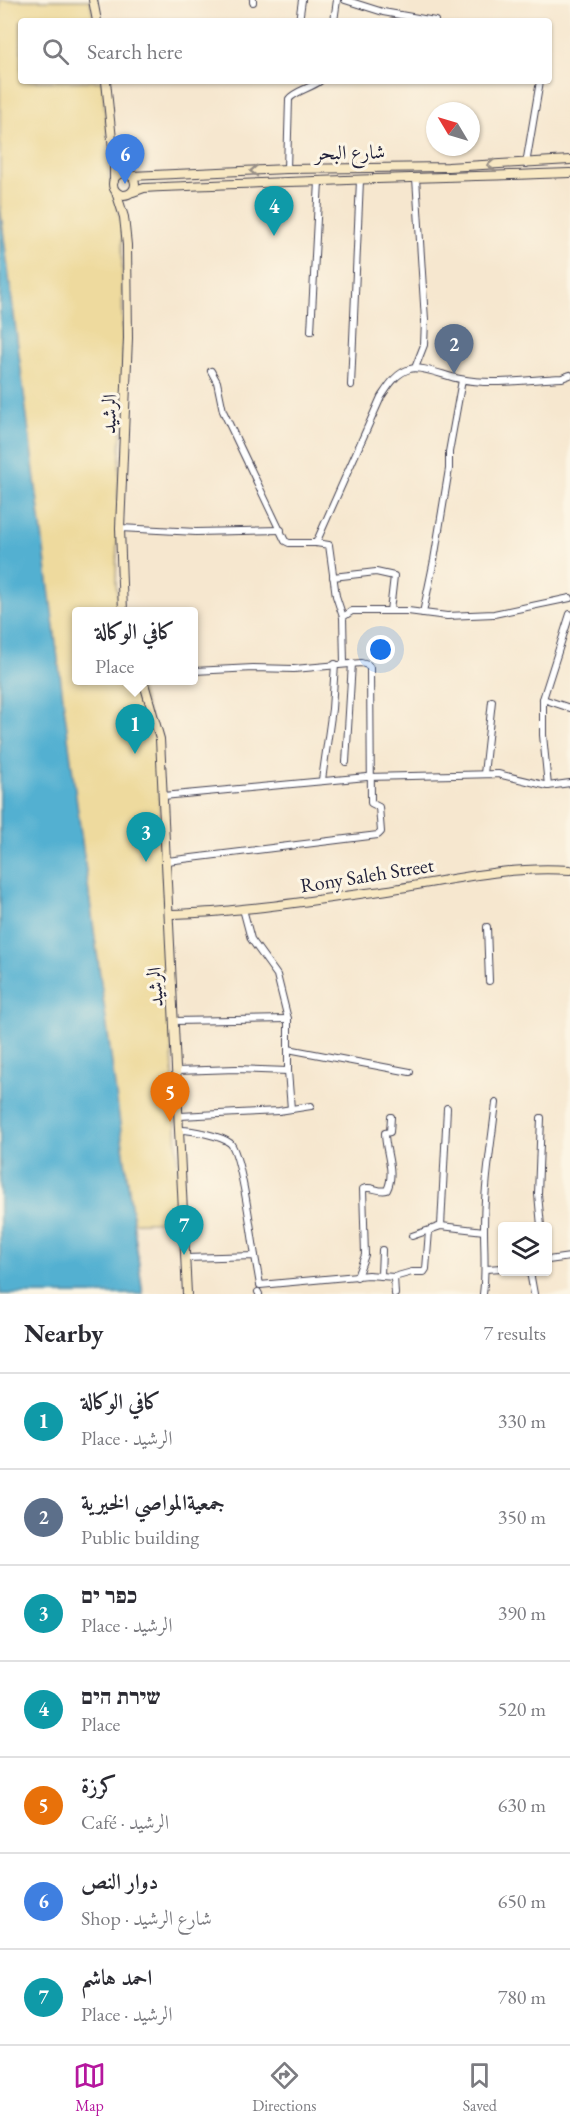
<!DOCTYPE html>
<html lang="en">
<head>
<meta charset="utf-8">
<style>
  body { margin:0; font-family:"EB Garamond",Amiri,"Frank Ruhl Libre",serif; background:#f2f2f3; color:#2b2b33 }
  .controls { position:absolute; right:18px; bottom:18px; display:grid; overflow:hidden; border-radius:6px; box-shadow:0 2px 4px #0004 }
  .controls button { width:54px; height:54px; display:grid; place-items:center; padding:0; border:0; border-bottom:2px solid #e1e1e2; background:#fff; color:#2b2b33; font:30px sans-serif }
  .compass { position:absolute; left:426px; top:102px; width:54px; height:54px; border-radius:50%; background:#fff; box-shadow:0 2px 4px #0004; rotate:308deg }
  .you { position:absolute; left:381px; top:650px; width:21px; height:21px; margin:-15px; border:4px solid #fff; border-radius:50%; background:#1a73e8; box-shadow:0 0 0 9px #1a73e833 }
  .badge { display:grid; place-items:center; width:39px; height:39px; border-radius:50%; background:#b5179e; color:#fff; font-size:20px; font-weight:700 }
  .pin { position:absolute; translate:-50% -50px; filter:drop-shadow(0 2px 3px #0008) }
  .pin::after { content:''; position:absolute; top:32px; width:21px; height:18px; background:inherit; clip-path:polygon(0 0,100% 0,50% 100%) }
  .popup { position:absolute; left:72px; top:607px; width:126px; height:78px; box-sizing:border-box; display:grid; place-content:center; border-radius:6px; background:#fff; filter:drop-shadow(0 2px 4px #0005); font-size:20px; white-space:nowrap; color:#7c7c81 }
  .popup b { font-size:22px; color:#2b2b33 }
  .popup::after { content:''; position:absolute; left:50%; top:100%; margin-left:-12px; border:12px solid transparent; border-top-color:#fff }
  .list { margin:0; padding:0; list-style:none }
  h2 { display:flex; justify-content:space-between; align-items:center; height:78px; margin:0; padding:0 24px; font-size:26px }
  h2 small { font-size:20px; font-weight:400; color:#7c7c81 }
  .list li { display:grid; grid-template-columns:39px 1fr auto; gap:18px; align-items:center; box-sizing:border-box; height:96px; padding:0 24px; border-top:2px solid #e1e1e2 }
  .list b { display:block; font-size:22px; white-space:nowrap }
  .list p { margin:0; font-size:20px; white-space:nowrap; color:#7c7c81 }
  .list em { font-size:20px; font-style:normal; color:#7c7c81 }
  .icon { flex:none; width:33px; height:33px; fill:none; stroke:currentColor; stroke-width:2; stroke-linecap:round; stroke-linejoin:round }
  .map { position:relative; flex:none; width:570px; height:1294px; overflow:hidden }
  .search { position:absolute; background:#fff; box-shadow:0 2px 4px #0004; left:18px; right:18px; top:18px; height:66px; display:flex; align-items:center; gap:15px; box-sizing:border-box; padding:0 21px; border-radius:6px; color:#7c7c81; font-size:22px }
  .sheet { height:750px; background:#fff }
  nav { display:flex; justify-content:space-around; align-items:center; box-sizing:border-box; height:84px; border-top:2px solid #e1e1e2; background:#fff; font-size:16px; color:#7c7c81 }
  nav a { display:grid; justify-items:center; gap:3px }
  nav .on { color:#b5179e }
  .map>svg:first-child { display:block }
  .sand { fill:#eeda9e; stroke:#887e6c; stroke-width:1.5 }
  .water { fill:#52b0d1; stroke:#3a6986; stroke-width:1.5 }
  .lines { fill:none; stroke-linecap:round; stroke-linejoin:round }
  .street-casing { stroke:#424051; stroke-width:8 }
  .secondary-casing { stroke:#424051; stroke-width:10 }
  .street { stroke:#fff; stroke-width:6 }
  .secondary { stroke:#f8e8c3; stroke-width:8 }
  .oneway { stroke:#988f86 }
  .labels { text-anchor:middle; dominant-baseline:central; stroke-width:6; stroke-linejoin:round; paint-order:stroke }
  .street-label { font-size:20px; fill:#22223b; stroke:#fcf5e5 }
</style>
</head>
<body>
<div class="map">
<svg width="570" height="1294" viewBox="0 0 570 1294">
  <rect width="100%" height="100%" fill="#fcf5e5"/>
  <filter id="ink" filterUnits="userSpaceOnUse"><feTurbulence type="fractalNoise" baseFrequency=".0167" numOctaves="2"/><feDisplacementMap in="SourceGraphic" scale="12" xChannelSelector="R" yChannelSelector="G"/><feConvolveMatrix kernelMatrix="1 2 1 2 8 2 1 2 1" color-interpolation-filters="sRGB"/></filter>
  <filter id="wash" filterUnits="userSpaceOnUse"><feTurbulence type="fractalNoise" baseFrequency=".008" numOctaves="4" result="noise"/><feDisplacementMap in="SourceGraphic" scale="24" xChannelSelector="R" yChannelSelector="G"/><feGaussianBlur stdDeviation="1.35" result="paint"/><feColorMatrix in="noise" values="0 0 0 0 0 0 0 0 0 0 0 0 0 0 0 0 0 1.4 0 .05"/><feComposite in="paint" operator="in"/></filter>
  <g filter="url(#wash)">
    <rect width="100%" height="100%" fill="#f6e7cf"/>
    <path class="sand" d="M0,0H90L94,21H21V81H102L110,160L109,176L122,226L123,386L118,496L116,584L119,611L76,612V680L138,681L156,739L178,1169L179,1221L110,1223L0,313Z"/>
    <path class="water" d="M0,206L70,752L143,1294H0Z"/>
  </g>
  <g filter="url(#ink)">
    <g class="lines">
      <defs>
        <g id="street">
          <path d="M253,0V2"/>
          <path d="M345,0L383,12L435,21"/>
          <path d="M299,21L302,0"/>
          <path d="M334,21L337,0"/>
          <path d="M526,164L540,81"/>
          <path d="M287,169L289,99C295,91 311,88 320,81"/>
          <path d="M311,331L319,181"/>
          <path d="M415,368L424,345L425,320L416,178"/>
          <path d="M211,371L217,382L223,411L285,541L289,543H316L329,545L336,596L343,617L344,663"/>
          <path d="M351,385L360,180"/>
          <path d="M120,528L196,532L281,530"/>
          <path d="M316,543L381,397C389,385 396,373 410,369C421,365 447,377 460,379C493,386 529,379 562,378L570,375"/>
          <path d="M333,577L376,572L394,576L390,611"/>
          <path d="M423,613L434,560L449,469V452L462,380"/>
          <path d="M343,617L352,611H408L447,616L494,614L570,598"/>
          <path d="M543,699L570,708"/>
          <path d="M346,762L352,663"/>
          <path d="M484,774L492,701"/>
          <path d="M322,780L332,709L335,664"/>
          <path d="M548,786L543,735V699L570,614"/>
          <path d="M163,796L367,777L498,774L548,786L570,783"/>
          <path d="M167,861L378,835L381,832L379,807L371,803L370,668L368,665L361,663L294,669L253,668L194,671"/>
          <path d="M243,909L251,939L277,975L288,1019V1071L291,1109"/>
          <path d="M487,927L489,981"/>
          <path d="M173,1021L288,1019"/>
          <path d="M288,1049L410,1072"/>
          <path d="M176,1071L236,1069L288,1071"/>
          <path d="M180,1116L279,1111L311,1106"/>
          <path d="M541,1118L538,1194L541,1226"/>
          <path d="M181,1130C192,1130 221,1136 230,1143C241,1153 252,1237 255,1256"/>
          <path d="M441,1226L447,1108"/>
          <path d="M412,1236L441,1226L484,1231"/>
          <path d="M185,1258L255,1256L260,1285L368,1275L394,1277L412,1272H424L426,1269L429,1231"/>
          <path d="M548,1260L570,1257"/>
          <path d="M486,1269L502,1268"/>
          <path d="M530,1272L534,1294"/>
          <path d="M381,1275L382,1250"/>
          <path d="M357,1277L365,1255L363,1189C371,1185 379,1193 387,1190C396,1172 385,1152 385,1133L390,1132L391,1117"/>
          <path d="M394,1277L395,1294"/>
          <path d="M258,1292L259,1294"/>
          <path d="M483,1294C486,1272 484,1251 484,1229C484,1187 491,1145 496,1103"/>
        </g>
        <g id="secondary">
          <path d="M93,0L97,21"/>
          <path d="M106,81L114,159V181"/>
          <circle cx="124" cy="184" r="11"/>
          <path d="M131,176L287,169L448,167L570,160"/>
          <path d="M116,192L124,217L127,245L128,338L120,528L123,612"/>
          <path d="M133,192L144,188C286,181 428,178 570,173"/>
          <path d="M143,680L160,739L187,1294"/>
          <path d="M169,914C191,913 212,913 233,910C280,906 328,898 374,892C440,883 504,865 570,870"/>
        </g>
      </defs>
      <use href="#street" class="street-casing"/>
      <use href="#secondary" class="secondary-casing"/>
      <use href="#street" class="street"/>
      <use href="#secondary" class="secondary"/>
    </g>
    <defs><path id="oneway-chevron" d="M-2-3.5L2.5 0L-2 3.5" fill="none" stroke-width="1.6" stroke-linecap="round" stroke-linejoin="round" transform="scale(1.5)"/></defs>
    <g class="oneway">
      <use href="#oneway-chevron" transform="translate(491 165) rotate(178)"/>
      <use href="#oneway-chevron" transform="translate(254 171) rotate(178)"/>
    </g>
  </g>
  <g class="labels">
    <g class="street-label">
      <text transform="translate(350 152) rotate(-1)">شارع البحر</text>
      <text transform="translate(109 414) rotate(-88)">الرشيد</text>
      <text transform="translate(367 875) rotate(-9)">Rony Saleh Street</text>
      <text transform="translate(155 987) rotate(-93)">الرشيد</text>
    </g>
  </g>
</svg>
<div class="controls">
<button><svg class="icon" aria-label="layers" viewBox="0 0 24 24"><path d="M12 4l9 5-9 5-9-5zM3 14l9 5 9-5"/></svg></button>
</div>
<svg class="compass" viewBox="-18 -18 36 36"><path d="M0-13l5 13h-10z" fill="#e53935"/><path d="M0 13l5-13h-10z" fill="#7c7c81"/></svg>
<div class="you"></div>
<div class="pin badge" style="left:135px;top:754px;background:#0f9aa8">1</div>
<div class="popup"><b>كافي الوكالة</b>Place</div>
<div class="pin badge" style="left:454px;top:374px;background:#5c6f8a">2</div>
<div class="pin badge" style="left:146px;top:862px;background:#0f9aa8">3</div>
<div class="pin badge" style="left:274px;top:236px;background:#0f9aa8">4</div>
<div class="pin badge" style="left:170px;top:1122px;background:#e8710a">5</div>
<div class="pin badge" style="left:125px;top:184px;background:#3f7fe0">6</div>
<div class="pin badge" style="left:184px;top:1255px;background:#0f9aa8">7</div>
<div class="search"><svg class="icon" aria-label="search" viewBox="0 0 24 24"><circle cx="10" cy="10" r="6"/><path d="M15 15l6 6"/></svg>Search here</div>
</div>
<section class="sheet">
<h2>Nearby<small>7 results</small></h2>
<ul class="list">
<li><span class="badge" style="background:#0f9aa8">1</span><div><b>كافي الوكالة</b><p>Place · الرشيد</p></div><em>330 m</em></li>
<li><span class="badge" style="background:#5c6f8a">2</span><div><b>جمعيةالمواصي الخيرية</b><p>Public building</p></div><em>350 m</em></li>
<li><span class="badge" style="background:#0f9aa8">3</span><div><b>כפר ים</b><p>Place · الرشيد</p></div><em>390 m</em></li>
<li><span class="badge" style="background:#0f9aa8">4</span><div><b>שירת הים</b><p>Place</p></div><em>520 m</em></li>
<li><span class="badge" style="background:#e8710a">5</span><div><b>كرزة</b><p>Café · الرشيد</p></div><em>630 m</em></li>
<li><span class="badge" style="background:#3f7fe0">6</span><div><b>دوار النص</b><p>Shop · شارع الرشيد</p></div><em>650 m</em></li>
<li><span class="badge" style="background:#0f9aa8">7</span><div><b>احمد هاشم</b><p>Place · الرشيد</p></div><em>780 m</em></li>
</ul>
</section>
<nav>
<a class="on"><svg class="icon" aria-label="map" viewBox="0 0 24 24"><path d="M3 6l6-2 6 2 6-2v14l-6 2-6-2-6 2zM9 4v14M15 6v14"/></svg>Map</a>
<a><svg class="icon" aria-label="directions" viewBox="0 0 24 24"><path d="M12 3l9 9-9 9-9-9zM9 14v-3h6M13 9l2 2-2 2"/></svg>Directions</a>
<a><svg class="icon" aria-label="saved" viewBox="0 0 24 24"><path d="M7 4h10v16l-5-4-5 4z"/></svg>Saved</a>
</nav>
</body>
</html>
